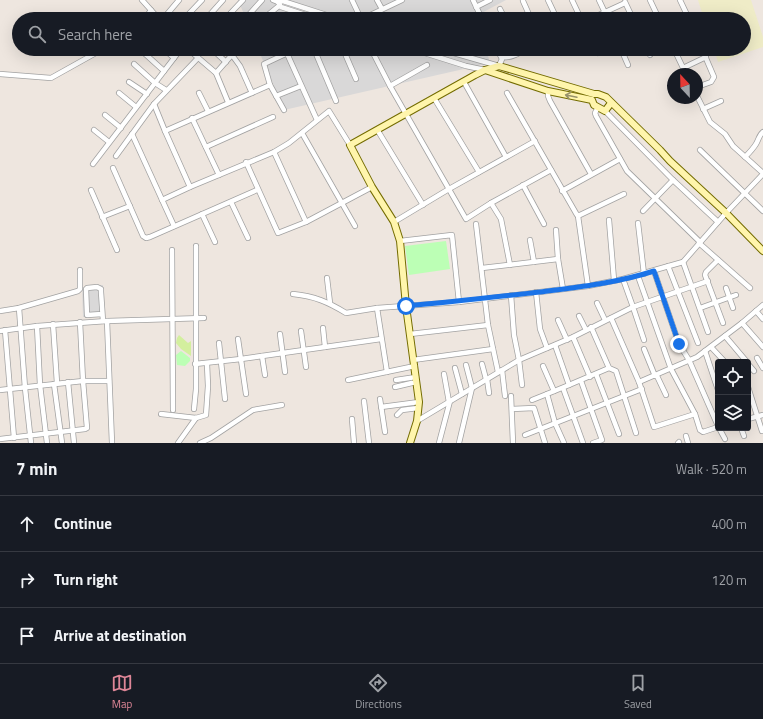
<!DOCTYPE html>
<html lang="en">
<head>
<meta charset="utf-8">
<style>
  body { margin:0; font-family:"Titillium Web",sans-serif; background:#242831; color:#f1f3f6 }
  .controls { position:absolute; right:12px; bottom:12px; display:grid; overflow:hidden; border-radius:4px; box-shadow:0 4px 16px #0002 }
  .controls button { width:36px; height:36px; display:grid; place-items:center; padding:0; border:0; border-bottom:1px solid #363941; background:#171b24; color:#f1f3f6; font:20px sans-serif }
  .compass { position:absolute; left:667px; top:68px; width:36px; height:36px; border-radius:50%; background:#171b24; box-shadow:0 4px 16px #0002; rotate:338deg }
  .stop { position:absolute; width:12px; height:12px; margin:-9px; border:3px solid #1a73e8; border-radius:50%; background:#fff }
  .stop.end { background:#1a73e8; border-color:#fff; box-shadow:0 1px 4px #0008 }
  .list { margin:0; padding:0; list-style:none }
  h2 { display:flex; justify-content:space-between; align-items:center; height:52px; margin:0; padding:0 16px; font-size:17px }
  h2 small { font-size:13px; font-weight:400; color:#9ea1a6 }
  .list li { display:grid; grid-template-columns:26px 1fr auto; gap:12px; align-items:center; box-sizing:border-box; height:56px; padding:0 16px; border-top:1px solid #363941 }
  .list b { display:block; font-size:15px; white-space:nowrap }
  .list em { font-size:13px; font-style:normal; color:#9ea1a6 }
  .icon { flex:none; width:22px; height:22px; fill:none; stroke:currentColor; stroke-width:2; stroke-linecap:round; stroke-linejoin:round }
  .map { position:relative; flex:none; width:763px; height:443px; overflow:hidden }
  .search { position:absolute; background:#171b24; box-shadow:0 4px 16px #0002; left:12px; right:12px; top:12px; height:44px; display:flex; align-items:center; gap:10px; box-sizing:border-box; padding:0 14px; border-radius:22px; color:#9ea1a6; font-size:15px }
  .sheet { height:220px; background:#171b24 }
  nav { display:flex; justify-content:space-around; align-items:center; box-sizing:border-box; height:56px; border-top:1px solid #363941; background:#171b24; font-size:11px; color:#9ea1a6 }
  nav a { display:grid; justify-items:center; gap:2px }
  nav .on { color:#de8697 }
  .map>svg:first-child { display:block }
  .residential { fill:#d9d8d8 }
  .farmland { fill:#efecc7 }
  .grass { fill:#d3ef9e }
  .park { fill:#bcffb5 }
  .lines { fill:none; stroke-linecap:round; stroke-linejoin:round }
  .street-casing { stroke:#a2a2a2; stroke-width:6 }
  .secondary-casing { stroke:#746c00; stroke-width:8 }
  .street { stroke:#fff; stroke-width:4.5 }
  .secondary { stroke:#fff5ac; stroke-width:6 }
  .oneway { stroke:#98936b }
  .route { stroke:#1a73e8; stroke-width:5 }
</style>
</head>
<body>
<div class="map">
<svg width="763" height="443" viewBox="0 0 763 443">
  <rect width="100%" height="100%" fill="#eee6df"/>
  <g class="residential">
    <path d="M238,0H506L476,16V19H246Z"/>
    <path d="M258,49H486L490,63L284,110Z"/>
    <path d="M103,285L105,316L83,317L82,287H85V286Z"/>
  </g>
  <path class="farmland" d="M698,0H751L763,37V47L718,62L714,49H744V19H704Z"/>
  <path class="grass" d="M179,335L188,343L191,341V356L181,349L176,343L177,338Z"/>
  <g class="park">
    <path d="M446,241L450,269L409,275L405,246Z"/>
    <path d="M181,351L190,358V361L185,366L177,365L176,355Z"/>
  </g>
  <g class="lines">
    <defs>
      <g id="street">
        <path d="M142,0L159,19"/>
        <path d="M273,0L278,2L283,1L339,19"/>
        <path d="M352,0L361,19"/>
        <path d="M377,0L382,9"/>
        <path d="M473,0L482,19"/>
        <path d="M548,0L557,19"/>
        <path d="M572,0L581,19"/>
        <path d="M599,0L608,19"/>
        <path d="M650,0L659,19"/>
        <path d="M680,0L689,19"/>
        <path d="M523,1L531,19"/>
        <path d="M278,2L281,7L318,19"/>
        <path d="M625,2L633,19"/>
        <path d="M476,7L490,0"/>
        <path d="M500,9L505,19"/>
        <path d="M230,14L235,19"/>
        <path d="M145,19L151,10"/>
        <path d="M163,19L179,0"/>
        <path d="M184,19L202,0"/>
        <path d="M206,19L223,0"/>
        <path d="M225,19L243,0"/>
        <path d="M245,19L262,0"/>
        <path d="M263,19L280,5"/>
        <path d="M362,19L402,0"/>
        <path d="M590,19L625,3"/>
        <path d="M164,49L174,58"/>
        <path d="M188,49L216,73L228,102"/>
        <path d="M212,49L226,62"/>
        <path d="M285,49L317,120"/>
        <path d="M314,49L336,101"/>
        <path d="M343,49L356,79"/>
        <path d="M371,49L390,86L466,219L491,203L551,170"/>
        <path d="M412,49L466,66L485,70"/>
        <path d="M440,49L499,66L502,59L497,49"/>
        <path d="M596,49L598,53"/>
        <path d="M621,49L628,65"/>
        <path d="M647,49L650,55"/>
        <path d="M674,49L686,74"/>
        <path d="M143,52L164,71"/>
        <path d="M232,55L240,66L252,93"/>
        <path d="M504,57C510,58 520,54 523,49H522"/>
        <path d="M134,64L155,83L166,90"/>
        <path d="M683,68L706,57"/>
        <path d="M216,73L237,49"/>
        <path d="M0,74L51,78L103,49"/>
        <path d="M129,82L147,94"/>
        <path d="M464,82L506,157"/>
        <path d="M390,86L427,65"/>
        <path d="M697,87L711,82L714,77L702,49"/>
        <path d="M548,91V96L550,101L591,174"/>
        <path d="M119,93L136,107"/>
        <path d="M199,93L208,111"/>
        <path d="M507,93L577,215H580L624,194"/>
        <path d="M276,96L301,86"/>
        <path d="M697,96L710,122L725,134L733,146L763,173"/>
        <path d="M434,98L479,172"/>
        <path d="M154,104L165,131L190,187"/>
        <path d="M598,107L595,113L596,116L627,171L700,242"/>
        <path d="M703,109L721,101"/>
        <path d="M284,110L270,85L264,64L296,49"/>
        <path d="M605,111L673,180L718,222"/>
        <path d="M105,115L121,128"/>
        <path d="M192,118L219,175"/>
        <path d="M94,130L109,142"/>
        <path d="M165,131L270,85"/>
        <path d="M378,131L423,205"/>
        <path d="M302,133L355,226"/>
        <path d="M132,134L174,226"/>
        <path d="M206,147L273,117"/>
        <path d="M700,150L763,211"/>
        <path d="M274,152L306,222"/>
        <path d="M116,156L154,104L198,58"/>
        <path d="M745,157C749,153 753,149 756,144C759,139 759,135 763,132"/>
        <path d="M246,162L278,233L306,222L372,187"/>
        <path d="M93,164L181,49"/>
        <path d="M113,168L143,236L146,238L150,237L257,190"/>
        <path d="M523,185L544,224"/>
        <path d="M91,190L117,250"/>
        <path d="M562,191L620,159"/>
        <path d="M162,200L190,187L274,152L289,143L329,111L350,145"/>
        <path d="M231,202L248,238"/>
        <path d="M491,203L501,219L510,265"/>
        <path d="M643,211L673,180"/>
        <path d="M202,214L215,242"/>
        <path d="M578,216L588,286"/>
        <path d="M102,217L130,206"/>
        <path d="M609,220L614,280"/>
        <path d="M394,222L449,189L535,141"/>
        <path d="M638,223L644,274"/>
        <path d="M476,224L488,325L498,372"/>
        <path d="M556,230L558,259L563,289"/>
        <path d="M530,240L534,262"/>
        <path d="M400,241L452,235L459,302"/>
        <path d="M699,243L750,288"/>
        <path d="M172,250L173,410"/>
        <path d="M718,260L706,272L705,275L723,323"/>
        <path d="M683,262L708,332"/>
        <path d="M668,266L698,343"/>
        <path d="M482,268L558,259"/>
        <path d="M654,271L679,344L689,360L718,426"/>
        <path d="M638,276L671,369L695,414L700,430L703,432L718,427"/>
        <path d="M327,278L330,303"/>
        <path d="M726,288L733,308"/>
        <path d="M536,292L540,329L547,348"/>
        <path d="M293,294C314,296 328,302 346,313L377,308L459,302L588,286L623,279L683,262L726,213L763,174"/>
        <path d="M511,295L514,335L519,360L522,385"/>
        <path d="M597,303L605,320"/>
        <path d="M19,308L25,388L31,443"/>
        <path d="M377,308L387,372"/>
        <path d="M700,308L736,295"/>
        <path d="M0,311L19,308L78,291L80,289V270"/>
        <path d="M756,311L763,319"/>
        <path d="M102,314L87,315L86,289L87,288L97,287L101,289V292L103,321"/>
        <path d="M579,316L586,330"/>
        <path d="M611,318L639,382L654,427L695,414"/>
        <path d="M558,320L567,340"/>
        <path d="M107,321L112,443"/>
        <path d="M742,323L763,347"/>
        <path d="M53,324L57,383"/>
        <path d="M37,326L40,385L47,443"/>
        <path d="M591,327L609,368L616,371L636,433"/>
        <path d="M323,328L325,347"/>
        <path d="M5,330L14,438"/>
        <path d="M0,331L37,326L107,321L204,318"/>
        <path d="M301,331L306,367"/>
        <path d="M280,334L285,372"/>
        <path d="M410,334L488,325"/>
        <path d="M725,336L747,362"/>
        <path d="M573,337L590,377"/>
        <path d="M238,339L246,394"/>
        <path d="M644,340L633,307L708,281"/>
        <path d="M219,343L225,399"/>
        <path d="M555,345L569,385L547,394L555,423L564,443"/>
        <path d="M711,347L725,362"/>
        <path d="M644,349L655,376"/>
        <path d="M705,351L718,390"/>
        <path d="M262,356L265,375"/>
        <path d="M757,358L763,368"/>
        <path d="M413,360L493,349"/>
        <path d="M195,364L241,359L381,339"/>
        <path d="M482,364L486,379"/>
        <path d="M748,364L754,371"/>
        <path d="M543,366L554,391"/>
        <path d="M455,368L462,394"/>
        <path d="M502,370L505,396"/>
        <path d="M444,374L449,402"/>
        <path d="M596,374L619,434"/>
        <path d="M657,376L666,395"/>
        <path d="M487,379L489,393"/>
        <path d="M348,380L415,366"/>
        <path d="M396,380L416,377"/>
        <path d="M581,381L602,440L593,443"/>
        <path d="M68,382L74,443"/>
        <path d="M639,382L697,357L742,323L763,305"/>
        <path d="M54,384L62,443"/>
        <path d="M569,385L609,368"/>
        <path d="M395,387L416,382"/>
        <path d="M748,387L762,431"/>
        <path d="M563,388L583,443"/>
        <path d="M0,390L83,381H109"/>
        <path d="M511,396L513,443"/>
        <path d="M380,399L385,432"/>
        <path d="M532,400L547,394"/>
        <path d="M364,401L369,443"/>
        <path d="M381,407L419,402"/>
        <path d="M194,409L196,389V246"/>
        <path d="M512,409L534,408L545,443"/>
        <path d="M161,414L196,418L206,415L208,386L207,364"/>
        <path d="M397,415L402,410L418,408"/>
        <path d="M352,419L354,443"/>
        <path d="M748,419L763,415"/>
        <path d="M417,421L519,360L573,337L633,307L623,279"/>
        <path d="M719,428L725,439"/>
        <path d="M741,428L744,436"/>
        <path d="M525,435L642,389"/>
        <path d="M686,436L688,443"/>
        <path d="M0,439L85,429L87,428L83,381L80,322"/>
        <path d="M178,443L196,418"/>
        <path d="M200,443L211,438L253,410L282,405"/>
        <path d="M439,443L450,401"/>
        <path d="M459,443L472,388L466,365"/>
        <path d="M678,443L679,442"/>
      </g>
      <g id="secondary">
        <path d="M485,70L548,91L592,100L594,105L605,111L611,103"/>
        <path d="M410,443L417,421L419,402L406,306L400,241L394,222L372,187L350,145L475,75L485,70L499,66L594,94H598L606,97L660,150L670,161L726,213L763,251"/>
      </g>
    </defs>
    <use href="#street" class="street-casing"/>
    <use href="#secondary" class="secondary-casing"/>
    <use href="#street" class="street"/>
    <use href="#secondary" class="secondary"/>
  </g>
  <defs><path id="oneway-shaft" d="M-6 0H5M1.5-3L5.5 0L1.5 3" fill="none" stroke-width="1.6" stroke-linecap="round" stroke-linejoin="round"/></defs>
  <use class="oneway" href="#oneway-shaft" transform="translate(571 96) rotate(-168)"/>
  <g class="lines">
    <path class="route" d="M406,306C451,302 495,297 540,292C578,287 617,283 654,271L679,344"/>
  </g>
</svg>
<div class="controls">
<button><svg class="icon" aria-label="locate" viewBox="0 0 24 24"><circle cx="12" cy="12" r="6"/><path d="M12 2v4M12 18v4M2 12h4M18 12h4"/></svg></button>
<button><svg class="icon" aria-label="layers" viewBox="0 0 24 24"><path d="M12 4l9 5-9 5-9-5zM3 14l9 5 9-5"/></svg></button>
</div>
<svg class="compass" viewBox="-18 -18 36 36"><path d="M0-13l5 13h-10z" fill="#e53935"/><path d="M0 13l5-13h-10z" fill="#9ea1a6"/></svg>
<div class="stop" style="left:406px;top:306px"></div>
<div class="stop end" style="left:679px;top:344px"></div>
<div class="search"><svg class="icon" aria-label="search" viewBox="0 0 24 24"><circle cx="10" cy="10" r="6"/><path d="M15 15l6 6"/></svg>Search here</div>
</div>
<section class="sheet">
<h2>7 min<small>Walk · 520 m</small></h2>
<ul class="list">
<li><svg class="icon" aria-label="ahead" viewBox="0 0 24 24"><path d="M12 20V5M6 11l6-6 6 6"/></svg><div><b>Continue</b></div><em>400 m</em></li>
<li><svg class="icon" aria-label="right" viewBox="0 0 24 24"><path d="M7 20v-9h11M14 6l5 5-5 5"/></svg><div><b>Turn right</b></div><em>120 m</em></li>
<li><svg class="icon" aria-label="arrive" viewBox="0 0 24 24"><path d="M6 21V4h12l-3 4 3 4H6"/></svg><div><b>Arrive at destination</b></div></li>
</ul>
</section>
<nav>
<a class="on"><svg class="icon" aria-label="map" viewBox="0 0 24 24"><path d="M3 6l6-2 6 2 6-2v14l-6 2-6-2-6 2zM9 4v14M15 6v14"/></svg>Map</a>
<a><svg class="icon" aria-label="directions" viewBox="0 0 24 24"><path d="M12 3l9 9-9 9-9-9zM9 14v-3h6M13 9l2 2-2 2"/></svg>Directions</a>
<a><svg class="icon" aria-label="saved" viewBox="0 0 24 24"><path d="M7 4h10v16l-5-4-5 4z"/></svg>Saved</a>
</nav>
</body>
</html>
